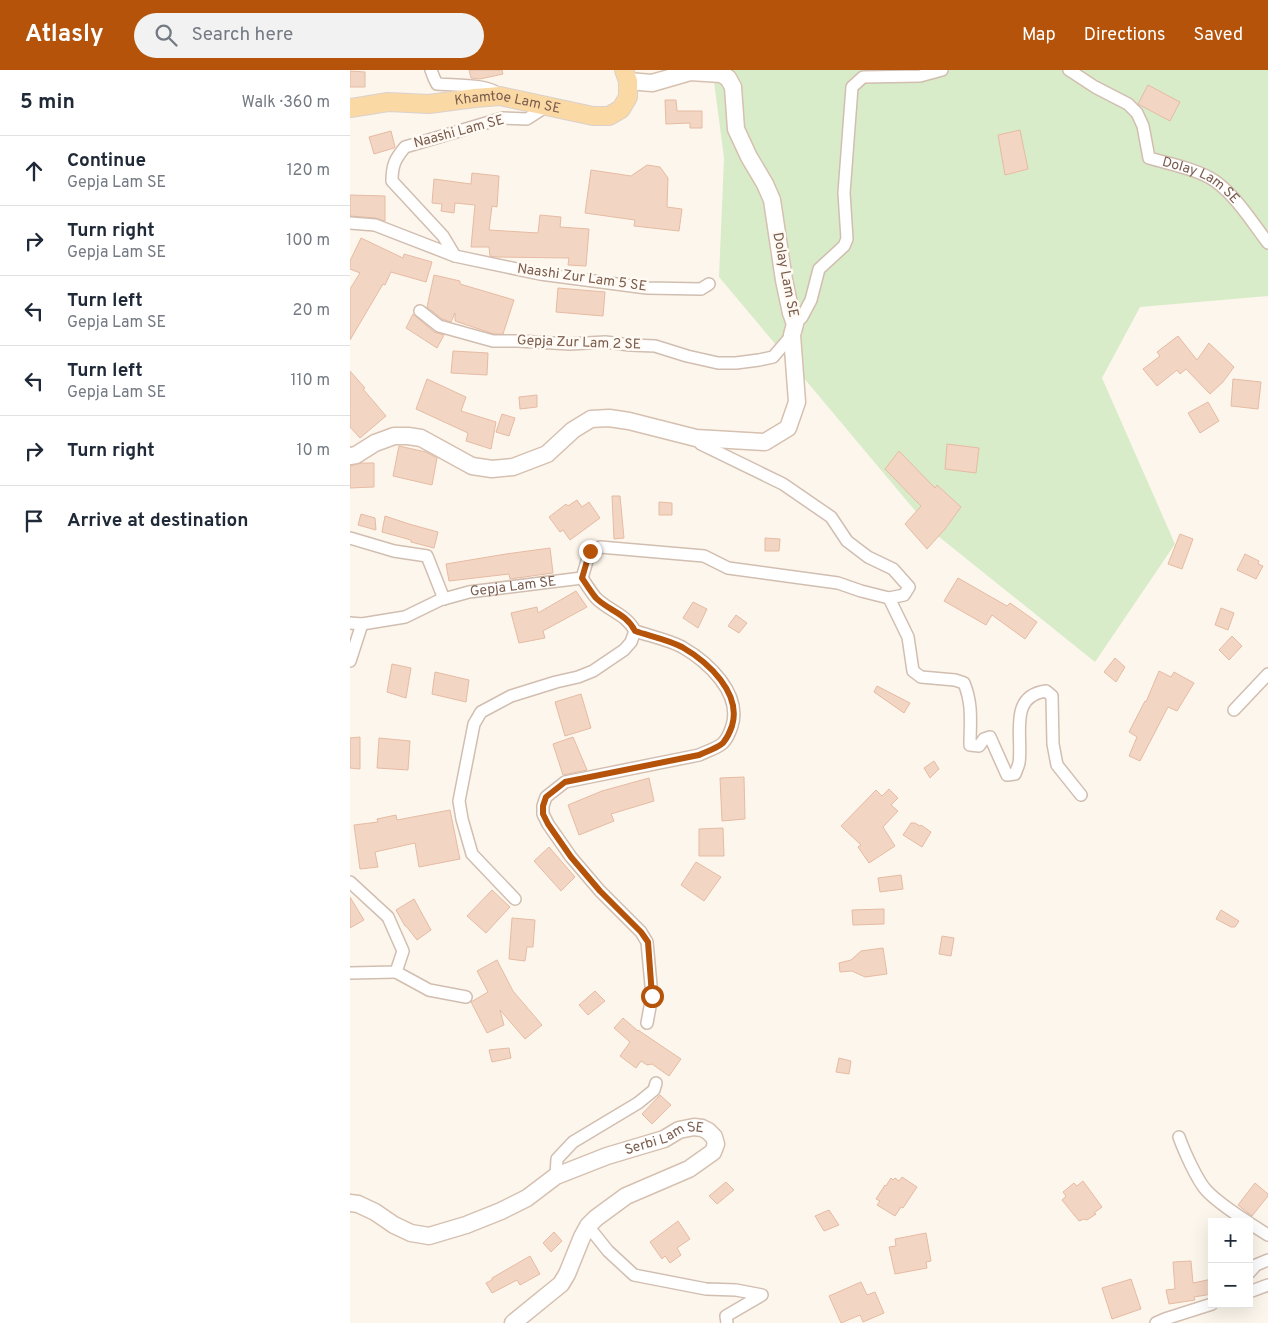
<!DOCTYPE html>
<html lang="en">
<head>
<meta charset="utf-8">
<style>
  body { margin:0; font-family:Overpass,sans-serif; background:#f2f2f3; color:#1f2937 }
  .controls { position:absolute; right:15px; bottom:15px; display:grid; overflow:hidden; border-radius:0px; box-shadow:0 5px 20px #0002 }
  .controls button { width:45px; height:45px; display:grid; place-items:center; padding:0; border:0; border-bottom:1px solid #e0e1e3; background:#fff; color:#1f2937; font:25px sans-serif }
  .stop { position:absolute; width:15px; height:15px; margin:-11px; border:4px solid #b45309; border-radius:50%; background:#fff }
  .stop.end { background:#b45309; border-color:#fff; box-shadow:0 1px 5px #0008 }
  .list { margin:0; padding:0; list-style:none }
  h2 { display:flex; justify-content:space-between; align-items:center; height:65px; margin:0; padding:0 20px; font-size:21px }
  h2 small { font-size:16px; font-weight:400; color:#747a83 }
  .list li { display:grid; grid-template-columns:32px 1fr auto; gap:15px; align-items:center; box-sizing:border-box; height:70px; padding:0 20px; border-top:1px solid #e0e1e3 }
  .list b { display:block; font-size:19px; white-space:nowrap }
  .list p { margin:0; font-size:16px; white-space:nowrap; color:#747a83 }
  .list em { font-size:16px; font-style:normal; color:#747a83 }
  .icon { flex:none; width:28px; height:28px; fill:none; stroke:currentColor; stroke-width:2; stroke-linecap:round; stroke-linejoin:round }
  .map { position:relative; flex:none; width:918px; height:1253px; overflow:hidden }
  header { display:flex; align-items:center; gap:30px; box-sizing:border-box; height:70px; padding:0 25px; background:#b45309; color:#fff }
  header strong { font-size:24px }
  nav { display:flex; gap:28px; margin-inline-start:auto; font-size:18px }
  .search { width:350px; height:45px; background:#f2f2f3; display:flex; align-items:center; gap:12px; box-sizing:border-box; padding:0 18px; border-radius:28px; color:#747a83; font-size:19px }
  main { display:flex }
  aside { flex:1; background:#fff }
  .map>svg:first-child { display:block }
  .green { fill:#d8ecc9 }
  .building { fill:#f3d5c3; stroke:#e6bba3 }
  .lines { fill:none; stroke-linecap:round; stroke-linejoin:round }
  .street-casing { stroke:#d1beb0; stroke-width:14 }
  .secondary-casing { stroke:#d6c0b0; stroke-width:19 }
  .primary-casing { stroke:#dad1cd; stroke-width:20 }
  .street { stroke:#fff; stroke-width:11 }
  .secondary { stroke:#fff; stroke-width:16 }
  .primary { stroke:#fbd9a5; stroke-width:18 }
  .route { stroke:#b45309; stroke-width:6 }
  .labels { text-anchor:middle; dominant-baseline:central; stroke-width:5; stroke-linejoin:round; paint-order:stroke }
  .street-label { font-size:14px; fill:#7a5c4d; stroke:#fffaf3 }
</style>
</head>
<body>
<header>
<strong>Atlasly</strong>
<div class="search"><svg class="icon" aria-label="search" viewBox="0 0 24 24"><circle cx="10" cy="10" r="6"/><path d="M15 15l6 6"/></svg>Search here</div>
<nav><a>Map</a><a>Directions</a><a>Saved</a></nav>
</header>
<main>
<aside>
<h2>5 min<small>Walk · 360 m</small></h2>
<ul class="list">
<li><svg class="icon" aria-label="ahead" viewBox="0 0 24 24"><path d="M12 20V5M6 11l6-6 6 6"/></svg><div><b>Continue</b><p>Gepja Lam SE</p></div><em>120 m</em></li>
<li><svg class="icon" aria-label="right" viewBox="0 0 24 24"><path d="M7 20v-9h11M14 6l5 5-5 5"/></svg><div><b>Turn right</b><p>Gepja Lam SE</p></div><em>100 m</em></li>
<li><svg class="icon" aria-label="left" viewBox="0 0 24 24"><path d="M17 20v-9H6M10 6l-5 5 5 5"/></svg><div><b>Turn left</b><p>Gepja Lam SE</p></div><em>20 m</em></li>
<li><svg class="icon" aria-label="left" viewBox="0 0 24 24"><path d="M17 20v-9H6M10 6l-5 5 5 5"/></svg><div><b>Turn left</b><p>Gepja Lam SE</p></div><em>110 m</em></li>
<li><svg class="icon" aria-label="right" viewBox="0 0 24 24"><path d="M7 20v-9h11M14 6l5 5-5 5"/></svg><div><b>Turn right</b></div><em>10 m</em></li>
<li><svg class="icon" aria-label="arrive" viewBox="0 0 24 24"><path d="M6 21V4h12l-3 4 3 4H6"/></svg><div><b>Arrive at destination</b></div></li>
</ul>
</aside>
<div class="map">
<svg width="918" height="1253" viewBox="0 0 918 1253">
  <rect width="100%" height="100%" fill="#fdf6ec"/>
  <path class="green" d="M369,0H918V226L790,237L752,308L825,474L745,592L583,462L369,207L374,88L363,4Z"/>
  <g class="building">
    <path d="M119,0H152L153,4L130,9L121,8Z"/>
    <path d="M0,1L15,2V17H0Z"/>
    <path d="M798,15L830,32L820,51L788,34Z"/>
    <path d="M315,30H326L327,41H352V58H340V53L316,54Z"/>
    <path d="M670,60L678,99L655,105L648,65Z"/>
    <path d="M41,61L45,77L44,78L24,84L19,67Z"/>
    <path d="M297,95L310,97L318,108L317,137L332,139L329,161L284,156L285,150L235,143L241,100L281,106Z"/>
    <path d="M122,103L149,106L147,137L142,136L139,160L188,163L190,145L211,147L210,157L239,159L236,196L218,195L219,188L146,187L140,186L139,177H121L125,135L105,133L104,143L91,141L92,134L82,133L84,109L121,114Z"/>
    <path d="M0,125L35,126V151L26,148L0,146Z"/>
    <path d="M11,168L53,188L54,184L82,192L76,212L41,202L35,215L33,214L0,270V219L10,203L0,199V191Z"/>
    <path d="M84,205L110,211V214L164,230L153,264H144L105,251V243L101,252L92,249L77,237Z"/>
    <path d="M208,218L255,222L253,246L206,242Z"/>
    <path d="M63,244L84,262L94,265L87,278L56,258Z"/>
    <path d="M828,266L847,290L859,273L884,297L873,312L860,324L836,299L830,304L827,300L807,316L793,299L810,286L807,282Z"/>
    <path d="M103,281L138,283L137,305L101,303Z"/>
    <path d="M0,301L15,318L13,319L36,346L10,368L0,357Z"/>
    <path d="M77,309L116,327L111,341L146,352L141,379L116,371L118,363L66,339Z"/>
    <path d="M883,309L911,312L908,339L881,336Z"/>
    <path d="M187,325V337L170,339L169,327Z"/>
    <path d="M858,332L869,351L850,363L838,343Z"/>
    <path d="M152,344L165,348L159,366L146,362Z"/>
    <path d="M597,374L629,378L626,403L595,399Z"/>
    <path d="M49,376L76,382L87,388L82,415L43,406Z"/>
    <path d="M549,381L585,418L587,415L611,437L595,459L577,479L555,454L571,436L535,399Z"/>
    <path d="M12,393H24V417L0,418V396Z"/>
    <path d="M262,426H270L274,468L264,469Z"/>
    <path d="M227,430L232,437L239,432L250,448L220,470L213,460L210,462L199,447L216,434L218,436Z"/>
    <path d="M309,432L322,433V445H309Z"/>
    <path d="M11,444L25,448L26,460L8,455Z"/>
    <path d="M35,446L59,454L88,462L84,478L61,472V470L32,462Z"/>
    <path d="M830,464L843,469L832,499L818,494Z"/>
    <path d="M415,468L430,469L429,481H415Z"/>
    <path d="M200,478L203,503L160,509L159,504L99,511L96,494L156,484Z"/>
    <path d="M895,484L909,491L908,494L913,496L906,509L887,500Z"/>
    <path d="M608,508L657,536L660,533L687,552L675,569L642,545L636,555L594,531Z"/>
    <path d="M226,521L237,537L193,561L195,568L169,573L161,543L187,537L188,543Z"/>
    <path d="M343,532L357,539L348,558L333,548Z"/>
    <path d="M871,538L884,543L878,560L865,555Z"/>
    <path d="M386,545L397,553L389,563L378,556Z"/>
    <path d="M882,566L892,576L879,590L869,580Z"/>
    <path d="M765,588L775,597L766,612L754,602Z"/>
    <path d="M42,594L61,598L56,628L37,622Z"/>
    <path d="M809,601L821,607L824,602L844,613L827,641L818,637L790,691L779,686L787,667L779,662L795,631L796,632Z"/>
    <path d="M85,602L119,610L116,632L82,624Z"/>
    <path d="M527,616L560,633L554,643L524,622Z"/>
    <path d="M231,624L241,658L215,666L205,632Z"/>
    <path d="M10,667V699L0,698V668Z"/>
    <path d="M223,667L237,700L213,705L203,674Z"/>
    <path d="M29,668L60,671L58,700L27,698Z"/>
    <path d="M584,691L589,699L580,708L574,698Z"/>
    <path d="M394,707L395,749L372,751L370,708Z"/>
    <path d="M299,708L304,731L261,744L264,751L229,765L218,735L252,721Z"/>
    <path d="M539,719L548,728L541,735L548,741L533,757L545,776L519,793L508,777L511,775L491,756L526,720L532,726Z"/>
    <path d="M100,740L110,789L69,797L65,773L25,782L28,797L10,799L4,755L28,752L27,749L46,745L47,750Z"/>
    <path d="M561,753H565L570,756L571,755L581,762L572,777L553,765Z"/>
    <path d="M373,758L374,786H349V759Z"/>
    <path d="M199,777L225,807L211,821L184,791Z"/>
    <path d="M346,792L371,807L354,831L331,815Z"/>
    <path d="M551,805L553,819L530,822L528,808Z"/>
    <path d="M142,820L160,837L136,863L117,846Z"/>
    <path d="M0,827L14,850L0,858Z"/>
    <path d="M64,829L81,860L67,870L56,856H55L46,840Z"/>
    <path d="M534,839V854L503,855L502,840Z"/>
    <path d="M871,840L889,851L885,857H881L866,849Z"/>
    <path d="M162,848L185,850L183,877H177L175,891L159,889Z"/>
    <path d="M592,866L604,868L601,886L589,884Z"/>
    <path d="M533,878L537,904L515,907L502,901L490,902L489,893L501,890L511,881Z"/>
    <path d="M147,890L163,921L192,955L175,969L150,940L154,955L137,963L121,932L138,922L127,901Z"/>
    <path d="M245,921L255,931L238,945L229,935Z"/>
    <path d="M273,948L288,961V960L331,989L319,1006L302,994L297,995L291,991L286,998L270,986L280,972L264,958Z"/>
    <path d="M159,978L161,988L142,992L139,980Z"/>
    <path d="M489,988L501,991L499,1004L486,1002Z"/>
    <path d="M310,1025L321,1035L302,1054L292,1044Z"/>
    <path d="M552,1107L567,1117L553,1138L551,1137L545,1146L527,1135L530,1131L526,1129L535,1115L536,1116L541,1108L543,1110L545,1108L549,1111Z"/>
    <path d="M733,1111L752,1137L744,1143L746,1144L737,1150L734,1149L729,1151L712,1130L716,1126L713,1122L724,1113L727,1116Z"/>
    <path d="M376,1112L384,1120L367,1134L359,1126Z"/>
    <path d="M905,1113L918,1124V1126L902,1146L888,1135Z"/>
    <path d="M479,1140L489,1155L474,1161L465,1146Z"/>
    <path d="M328,1151L340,1169L327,1178L331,1185L320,1193L315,1186L312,1189L300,1172Z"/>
    <path d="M204,1162L212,1171L201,1182L193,1173Z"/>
    <path d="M576,1163L581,1191L576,1192L577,1198L545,1204L539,1177L546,1176L545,1169Z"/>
    <path d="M180,1186L190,1204L170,1215L167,1210L142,1223L136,1213L142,1210V1208Z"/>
    <path d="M841,1191L843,1213L862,1209V1224L844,1227L845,1230L819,1234L816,1220L825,1219L823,1192Z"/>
    <path d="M781,1209L791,1239L762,1249L752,1218Z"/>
    <path d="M511,1212L517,1225L525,1222L534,1243L513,1252L510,1245L491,1253L479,1226Z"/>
  </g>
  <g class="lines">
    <defs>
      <g id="street">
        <path d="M81,0L84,8L87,14C101,15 141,14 149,25"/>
        <path id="s1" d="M719,0L745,17L778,34L787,43L793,56L799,88C819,94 848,99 865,111C887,127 902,152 918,173"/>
        <path d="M0,153L25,155L105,186L190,204L297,218L351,219L359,214"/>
        <path d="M105,186L93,166L42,111C42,95 45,89 55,77L153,48L177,49L197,36"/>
        <path d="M70,241L89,256L143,271H168L220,274L255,272L280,275L305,276L337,286L368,293H386L409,290L423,287L442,265"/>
        <path d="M445,254L452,247L461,230L469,199L494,176L497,169L494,123L502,17L513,7L570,6L592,0"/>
        <path d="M0,468L44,481L77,486L94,529"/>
        <path d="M232,508C236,514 241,522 246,528C259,541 276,544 285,561C300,566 319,570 332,577C358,592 392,623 382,656C380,662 377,669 373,673C366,679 357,681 349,685L215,712L196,727L193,736V744L198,754L221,787L250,821L291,862L297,872L302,926L297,953"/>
        <path d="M232,508L240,481L250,477L354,486L378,498L488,513L511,521L539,528L554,525L559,517L543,499L518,487L497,471L481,447L433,414L351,374L346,369"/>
        <path d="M539,528L558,567L563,601L571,607L605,610L614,613C623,635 620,653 620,675L629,676L634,669L640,667L657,705L665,704C666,701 668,697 669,693C673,666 658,626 696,621L702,626L703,674L707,695L731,725"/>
        <path id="s2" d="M0,553L12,554L55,547L90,530L119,522L232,508"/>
        <path d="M0,591L12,554"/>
        <path d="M884,640L918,604"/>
        <path d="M0,812L38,847L53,881L46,902L0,903"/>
        <path d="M165,829L122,784L112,749L109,731L124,654L131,642L161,626L206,612L228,607L243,601L274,580L281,572L285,561"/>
        <path d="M46,902L79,920L116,927"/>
        <path d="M829,1067C834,1081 847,1110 856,1120C867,1132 884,1143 898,1152"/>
        <path d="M206,1106L207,1089L223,1072L288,1033L304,1020L306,1013"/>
        <path d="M899,1153L918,1165"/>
        <path d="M238,1156L258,1181L284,1205L356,1219L386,1220L412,1225L376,1246L377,1253"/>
        <path d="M899,1203L906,1195L918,1190"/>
        <path d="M899,1222L918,1215"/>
        <path d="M806,1253L815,1249L862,1234"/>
      </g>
      <g id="secondary">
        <path d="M0,386L6,385L25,373L36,369L44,366H58L71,368L122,396L142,399L163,397L197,384L223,360L241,349L259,348L279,351L346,368L415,372L438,358L447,332L442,265L445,254L441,243L434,210L422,130L415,114L399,87L386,59L383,17L378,8L371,4L340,2L302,13L278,11"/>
        <path id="s3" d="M0,1133L8,1134L25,1142L44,1155L61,1163L79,1166L116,1155L151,1141L177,1128L206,1106L257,1086L314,1069L329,1060L344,1057L352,1058L358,1061L364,1067L366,1074L363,1082L339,1099L276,1126L246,1148L238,1156L232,1167L217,1204L211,1214L163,1253"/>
      </g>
      <g id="primary">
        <path id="s4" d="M0,38L38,32L79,34L125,28L150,26L243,46H259L271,39L278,27V11L274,0"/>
      </g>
    </defs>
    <use href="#street" class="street-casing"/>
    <use href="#secondary" class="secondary-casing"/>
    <use href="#primary" class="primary-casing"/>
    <use href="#street" class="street"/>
    <use href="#secondary" class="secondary"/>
    <use href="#primary" class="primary"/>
  </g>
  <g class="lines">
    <path class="route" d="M240,481L232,508C236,514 241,522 246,528C259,541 276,543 285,561C300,566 319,570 332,577C358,592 392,623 382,656C380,662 377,668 373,673C366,679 357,681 349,685L215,712L196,727L193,736V744L198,754L221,787L250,821L291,862L298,872L302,926"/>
  </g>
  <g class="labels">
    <g class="street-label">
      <text stroke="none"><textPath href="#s4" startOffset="159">Khamtoe Lam SE</textPath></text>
      <text transform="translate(109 62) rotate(-15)">Naashi Lam SE</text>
      <text stroke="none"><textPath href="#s1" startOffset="185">Dolay Lam SE</textPath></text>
      <text transform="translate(435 205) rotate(79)">Dolay Lam SE</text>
      <text transform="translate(232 208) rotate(8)">Naashi Zur Lam 5 SE</text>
      <text transform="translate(229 273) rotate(2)">Gepja Zur Lam 2 SE</text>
      <text stroke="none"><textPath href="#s2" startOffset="169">Gepja Lam SE</textPath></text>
      <text stroke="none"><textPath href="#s3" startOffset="344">Serbi Lam SE</textPath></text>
    </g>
  </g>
</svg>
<div class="controls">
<button>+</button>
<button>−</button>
</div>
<div class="stop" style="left:302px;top:926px"></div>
<div class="stop end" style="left:240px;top:481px"></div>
</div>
</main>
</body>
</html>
